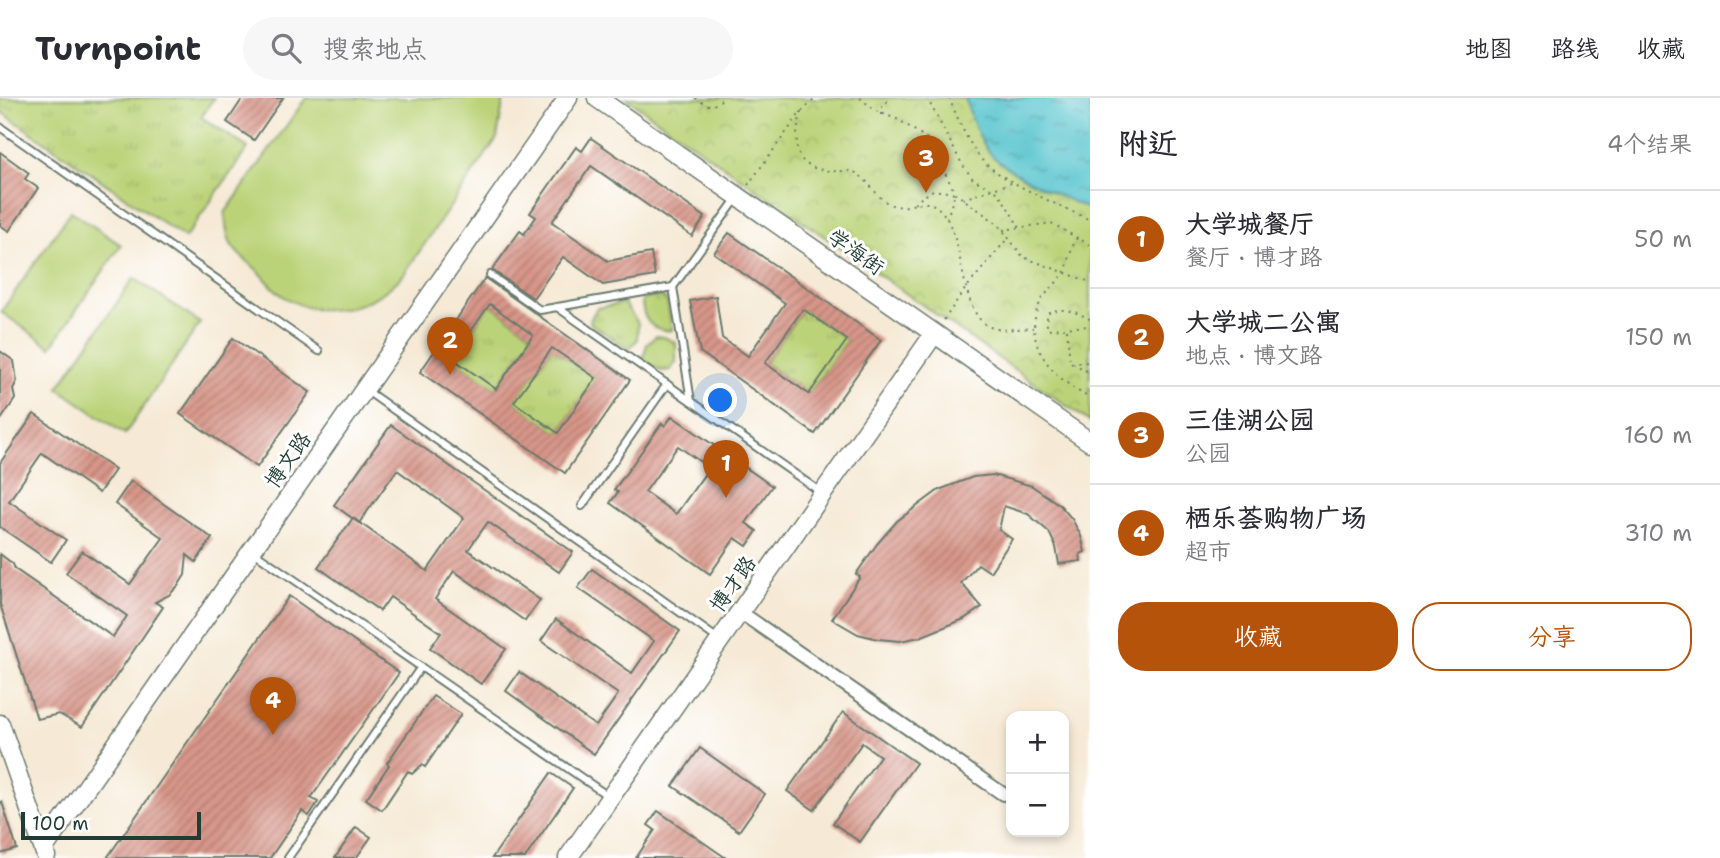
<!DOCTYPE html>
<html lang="zh">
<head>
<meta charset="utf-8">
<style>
  body { margin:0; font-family:"Shantell Sans","LXGW WenKai TC",sans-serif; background:#f7f7f7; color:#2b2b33 }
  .controls { position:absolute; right:21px; bottom:21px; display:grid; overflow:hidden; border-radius:14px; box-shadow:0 4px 10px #0003 }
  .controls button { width:63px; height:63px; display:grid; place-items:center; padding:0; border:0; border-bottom:2px solid #e1e1e2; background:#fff; color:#2b2b33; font:35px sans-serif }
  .scale { position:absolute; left:21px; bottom:18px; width:180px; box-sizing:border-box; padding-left:7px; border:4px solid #1f3d34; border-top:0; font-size:19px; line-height:24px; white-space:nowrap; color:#1f3d34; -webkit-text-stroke:5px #fff; paint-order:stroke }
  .you { position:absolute; left:721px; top:303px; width:24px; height:24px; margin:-18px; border:5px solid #fff; border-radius:50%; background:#1a73e8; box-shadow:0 0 0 10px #1a73e833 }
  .badge { display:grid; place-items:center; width:46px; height:46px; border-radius:50%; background:#b45309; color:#fff; font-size:23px; font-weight:700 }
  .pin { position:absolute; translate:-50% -58px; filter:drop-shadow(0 2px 4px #0008) }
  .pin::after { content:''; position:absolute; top:37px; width:24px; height:21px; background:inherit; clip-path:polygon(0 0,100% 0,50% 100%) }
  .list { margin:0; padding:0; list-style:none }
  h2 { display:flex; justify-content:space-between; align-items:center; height:91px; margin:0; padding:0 28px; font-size:30px }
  h2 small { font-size:23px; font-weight:400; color:#7c7c81 }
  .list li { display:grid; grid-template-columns:46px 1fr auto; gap:21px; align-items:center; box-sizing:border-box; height:98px; padding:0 28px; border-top:2px solid #e1e1e2 }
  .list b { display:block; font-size:26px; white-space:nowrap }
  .list p { margin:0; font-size:23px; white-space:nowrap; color:#7c7c81 }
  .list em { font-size:23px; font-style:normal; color:#7c7c81 }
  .actions { display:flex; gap:14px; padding:21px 28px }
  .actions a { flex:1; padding:16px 0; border:2px solid #b45309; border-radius:28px; text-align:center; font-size:24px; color:#b45309 }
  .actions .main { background:#b45309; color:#fff }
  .icon { flex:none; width:38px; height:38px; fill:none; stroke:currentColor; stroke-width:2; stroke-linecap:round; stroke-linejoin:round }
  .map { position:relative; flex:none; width:1090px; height:760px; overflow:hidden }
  header { display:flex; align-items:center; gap:42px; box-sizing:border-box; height:98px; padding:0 35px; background:#fff; border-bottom:2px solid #e1e1e2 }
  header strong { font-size:33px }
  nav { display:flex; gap:38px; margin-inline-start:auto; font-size:24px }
  .search { width:490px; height:63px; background:#f7f7f7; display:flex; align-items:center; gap:18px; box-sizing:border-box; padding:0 24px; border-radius:38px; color:#7c7c81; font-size:26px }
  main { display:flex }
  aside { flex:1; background:#fff }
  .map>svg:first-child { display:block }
  .grass { fill:url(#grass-tufts); stroke:#6d8856; stroke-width:2 }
  .park { fill:url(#park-crowns); stroke:#6d8856; stroke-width:2 }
  .garden { fill:#bbd378; stroke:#6d8856; stroke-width:2 }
  .water { fill:url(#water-ripples); stroke:#3b8081; stroke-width:2 }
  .building { fill:url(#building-hatch); fill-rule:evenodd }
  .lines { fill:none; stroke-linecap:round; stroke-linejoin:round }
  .lane-casing { stroke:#6a7a6d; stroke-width:10 }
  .street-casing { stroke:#6a7a6d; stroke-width:16 }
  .secondary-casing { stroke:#6a7a6d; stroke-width:21 }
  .path { stroke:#6a7a6d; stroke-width:2; stroke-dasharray:2 5; stroke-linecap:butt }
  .lane { stroke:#fff; stroke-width:6 }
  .street { stroke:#fff; stroke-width:12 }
  .secondary { stroke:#fff; stroke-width:18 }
  .labels { text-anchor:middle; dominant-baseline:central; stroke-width:6; stroke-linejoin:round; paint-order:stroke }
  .street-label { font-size:21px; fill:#1f3d34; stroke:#fff }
</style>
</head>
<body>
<header>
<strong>Turnpoint</strong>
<div class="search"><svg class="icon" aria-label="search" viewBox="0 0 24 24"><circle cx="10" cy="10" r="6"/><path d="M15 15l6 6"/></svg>搜索地点</div>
<nav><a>地图</a><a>路线</a><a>收藏</a></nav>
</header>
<main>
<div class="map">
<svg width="1090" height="760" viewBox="0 0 1090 760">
  <defs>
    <pattern id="grass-tufts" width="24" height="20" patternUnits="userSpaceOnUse" patternTransform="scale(1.75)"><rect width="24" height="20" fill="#bbd378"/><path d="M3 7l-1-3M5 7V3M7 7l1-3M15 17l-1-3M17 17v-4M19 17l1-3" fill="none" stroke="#a0b668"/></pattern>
    <pattern id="park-crowns" width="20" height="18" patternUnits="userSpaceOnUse" patternTransform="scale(1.75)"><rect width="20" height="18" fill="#bbd378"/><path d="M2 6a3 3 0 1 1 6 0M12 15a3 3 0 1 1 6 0" fill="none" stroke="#a0b668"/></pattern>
    <pattern id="water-ripples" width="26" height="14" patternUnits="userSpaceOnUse" patternTransform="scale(1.75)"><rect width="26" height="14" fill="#57c4ce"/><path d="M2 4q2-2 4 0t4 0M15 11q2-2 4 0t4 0" fill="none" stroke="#47a0a8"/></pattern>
    <pattern id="building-hatch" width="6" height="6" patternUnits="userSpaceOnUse" patternTransform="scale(1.75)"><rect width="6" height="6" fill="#d89689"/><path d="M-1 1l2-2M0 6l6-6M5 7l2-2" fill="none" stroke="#af7c71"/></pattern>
  </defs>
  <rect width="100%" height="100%" fill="#fff"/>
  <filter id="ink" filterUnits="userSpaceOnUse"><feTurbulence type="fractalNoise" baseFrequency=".0143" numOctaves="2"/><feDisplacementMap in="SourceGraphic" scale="14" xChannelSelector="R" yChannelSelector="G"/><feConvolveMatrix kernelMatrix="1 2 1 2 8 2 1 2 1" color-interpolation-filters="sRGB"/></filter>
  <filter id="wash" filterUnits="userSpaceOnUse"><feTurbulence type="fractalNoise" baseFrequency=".00686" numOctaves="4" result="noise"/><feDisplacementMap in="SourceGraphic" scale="28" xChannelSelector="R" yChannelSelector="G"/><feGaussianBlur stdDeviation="1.57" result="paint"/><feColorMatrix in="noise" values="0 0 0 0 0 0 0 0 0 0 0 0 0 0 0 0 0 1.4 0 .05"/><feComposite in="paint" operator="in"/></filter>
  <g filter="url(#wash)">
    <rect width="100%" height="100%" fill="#f6ead6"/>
    <g class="grass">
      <path d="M0,0H214L201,19L248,50L185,140L0,13Z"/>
      <path d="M658,198H662L667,203L672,232C652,235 642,220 642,202Z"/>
      <path d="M624,205L638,225L637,242L629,251L591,226L590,222L597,210Z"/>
      <path d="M490,206L533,237L496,291L452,260Z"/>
      <path d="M803,211L847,242L809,296L765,265Z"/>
      <path d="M656,238L664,239L676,245V264L670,272L660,273L643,261L647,246Z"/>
      <path d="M552,250L596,280L558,335L514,304Z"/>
    </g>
    <path class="park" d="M626,0H1090V324Z"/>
    <g class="garden">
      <path d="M306,0H504L497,40L404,176C374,209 327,224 286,200C272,192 266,179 255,170C231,150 227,148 225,115Z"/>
      <path d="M71,113L121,147L51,249L1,214Z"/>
      <path d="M134,180L200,225L125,336L58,290Z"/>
    </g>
    <path class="water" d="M965,0H1090V112C1064,99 1007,76 990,55C977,39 971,18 965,0Z"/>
    <g id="blocks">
      <g class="building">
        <path d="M243,0H283L254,42L227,24Z"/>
        <path d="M591,40L705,119L692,138L591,68L552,124L608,163L651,155L655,178L603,187L563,159L533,200L492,172L520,133L524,136L536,119L530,115L576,49L582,53Z"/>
        <path d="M0,54L29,75L25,81L38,90L9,133L0,127Z"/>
        <path d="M729,135L881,242L815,336L700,254L690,203L716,198L722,240L748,258L785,205L714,155ZM803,211L847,242L809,296L765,265Z"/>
        <path d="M485,180L630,282L565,375L420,274ZM490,206L533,237L496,291L452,260ZM552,250L596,280L558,335L514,304Z"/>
        <path d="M233,240L310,294L257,369L180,316Z"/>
        <path d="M0,253L14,263L17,283L13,291L15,301L0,323Z"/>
        <path d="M34,316L115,372L99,395L42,355L9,403L66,442L51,464L0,429V365Z"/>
        <path d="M672,318L772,388L746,425L757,433L747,448L735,440L710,476L610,405L618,394L614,392L662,325L665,328ZM678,348L709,370L676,416L645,394Z"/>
        <path d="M391,327L573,454L559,474L488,424L468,452L540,502L525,523L454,473L435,501L506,551L481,586L430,550L441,535L390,499L380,513L318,469L353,420L427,473L464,420L397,372L359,425L334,407Z"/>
        <path d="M993,377L1032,388L1060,407L1072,421L1081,438L1085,454L1080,456L1081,463L1059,466L1056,449L1049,434L1028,416L1004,408L999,432L1012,441L990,474L978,466L961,485L982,509L964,521L920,539L900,543L878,541L858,536L832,521L860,479L856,476L877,446L897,423L939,392L973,379Z"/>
        <path d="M131,383L212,440L196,464L187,457L185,477L178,488L169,497L155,504L163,509L82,629L59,616L37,621L0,506V456L13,466L15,471L113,539L127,518L66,475L82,453L130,486L163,440L115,406Z"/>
        <path d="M592,471L680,533L594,656L506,593L519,574L596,628L618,596L541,543L556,521L632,575L654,543L578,490Z"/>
        <path d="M289,498L399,575L311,700L318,704L309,718L302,713L270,760H107Z"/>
        <path d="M433,598L461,616L425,669L422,667L412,676L408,673L382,712L366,701L389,667L387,665Z"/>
        <path d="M843,614L916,665L860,744L833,725L880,658L862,645L814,712L787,693Z"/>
        <path d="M700,650L765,696L739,733L673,688Z"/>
        <path d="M551,675L573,690L525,760H492Z"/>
        <path d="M0,704H2L17,751L0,756Z"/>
        <path d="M658,713L726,760H636L655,732L648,727Z"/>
        <path d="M356,729L371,739L356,760H335Z"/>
      </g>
    </g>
  </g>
  <g filter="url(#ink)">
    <use href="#blocks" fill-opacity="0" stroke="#6a7a6d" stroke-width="2"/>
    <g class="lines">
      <defs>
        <g id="lane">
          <path d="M0,29L319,253"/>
          <path d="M490,177L540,212L673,189L737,100"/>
          <path d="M673,189L691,303"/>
          <path d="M557,209L822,395"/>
          <path d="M367,293L718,541"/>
          <path d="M582,408L667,286"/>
          <path d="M254,454L608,698"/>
          <path d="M288,760L421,569"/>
        </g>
        <path id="street" d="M740,514L1003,696"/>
        <g id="secondary">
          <path d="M597,0L1090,344"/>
          <path d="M0,626L46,758"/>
          <path d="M44,750L568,0"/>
          <path d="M568,760L934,236"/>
        </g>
      </defs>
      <use href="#lane" class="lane-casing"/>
      <use href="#street" class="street-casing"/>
      <use href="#secondary" class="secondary-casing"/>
      <g class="path">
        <path d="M695,0L703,5L712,8L724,0"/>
        <path d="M860,0L876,13L899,22L929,42L955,95L998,126L1023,159L1090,184"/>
        <path d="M927,0L962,66L973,81L999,95L1020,130"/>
        <path d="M949,0C958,21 967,44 982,62C1001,83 1063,109 1090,122"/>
        <path d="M801,14C795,44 789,69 829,73C839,74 847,71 856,75C872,84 878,105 896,108C910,111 924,99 937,109C967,132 957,215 990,229C1003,234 1020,230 1033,230"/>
        <path d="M882,17V9L890,0"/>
        <path d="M748,87L801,14L816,0"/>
        <path d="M963,101L1014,84"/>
        <path d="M914,105L933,92L955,95L947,120"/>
        <path d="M1003,132L1051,125L1090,147"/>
        <path d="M1077,140C1069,152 1069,169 1064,175C1057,186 1046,193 1040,205C1020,246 1055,282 1090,300"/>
        <path d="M1090,221C1077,214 1061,208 1047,215V231L1090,228"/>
        <path d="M944,222L962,195L1007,141"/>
        <path d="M1067,231L1070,265L1090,264"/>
        <path d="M1073,265L1090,275"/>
      </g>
      <use href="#lane" class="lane"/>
      <use href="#street" class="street"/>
      <use href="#secondary" class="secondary"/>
    </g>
  </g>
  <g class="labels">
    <g class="street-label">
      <text transform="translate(856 154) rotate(35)">学海街</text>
      <text transform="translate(288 362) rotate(-55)">博文路</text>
      <text transform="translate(733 486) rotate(-55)">博才路</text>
    </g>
  </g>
</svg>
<div class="controls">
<button>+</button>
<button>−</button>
</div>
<div class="scale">100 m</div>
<div class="you"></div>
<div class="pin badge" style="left:726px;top:400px">1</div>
<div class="pin badge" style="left:450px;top:277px">2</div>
<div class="pin badge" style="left:926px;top:95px">3</div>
<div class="pin badge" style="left:273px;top:637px">4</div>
</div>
<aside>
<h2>附近<small>4个结果</small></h2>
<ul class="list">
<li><span class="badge">1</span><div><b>大学城餐厅</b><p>餐厅 · 博才路</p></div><em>50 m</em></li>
<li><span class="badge">2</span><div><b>大学城二公寓</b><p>地点 · 博文路</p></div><em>150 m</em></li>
<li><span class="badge">3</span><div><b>三佳湖公园</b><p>公园</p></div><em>160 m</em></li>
<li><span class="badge">4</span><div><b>栖乐荟购物广场</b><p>超市</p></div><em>310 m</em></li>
</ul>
<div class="actions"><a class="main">收藏</a><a>分享</a></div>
</aside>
</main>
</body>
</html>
